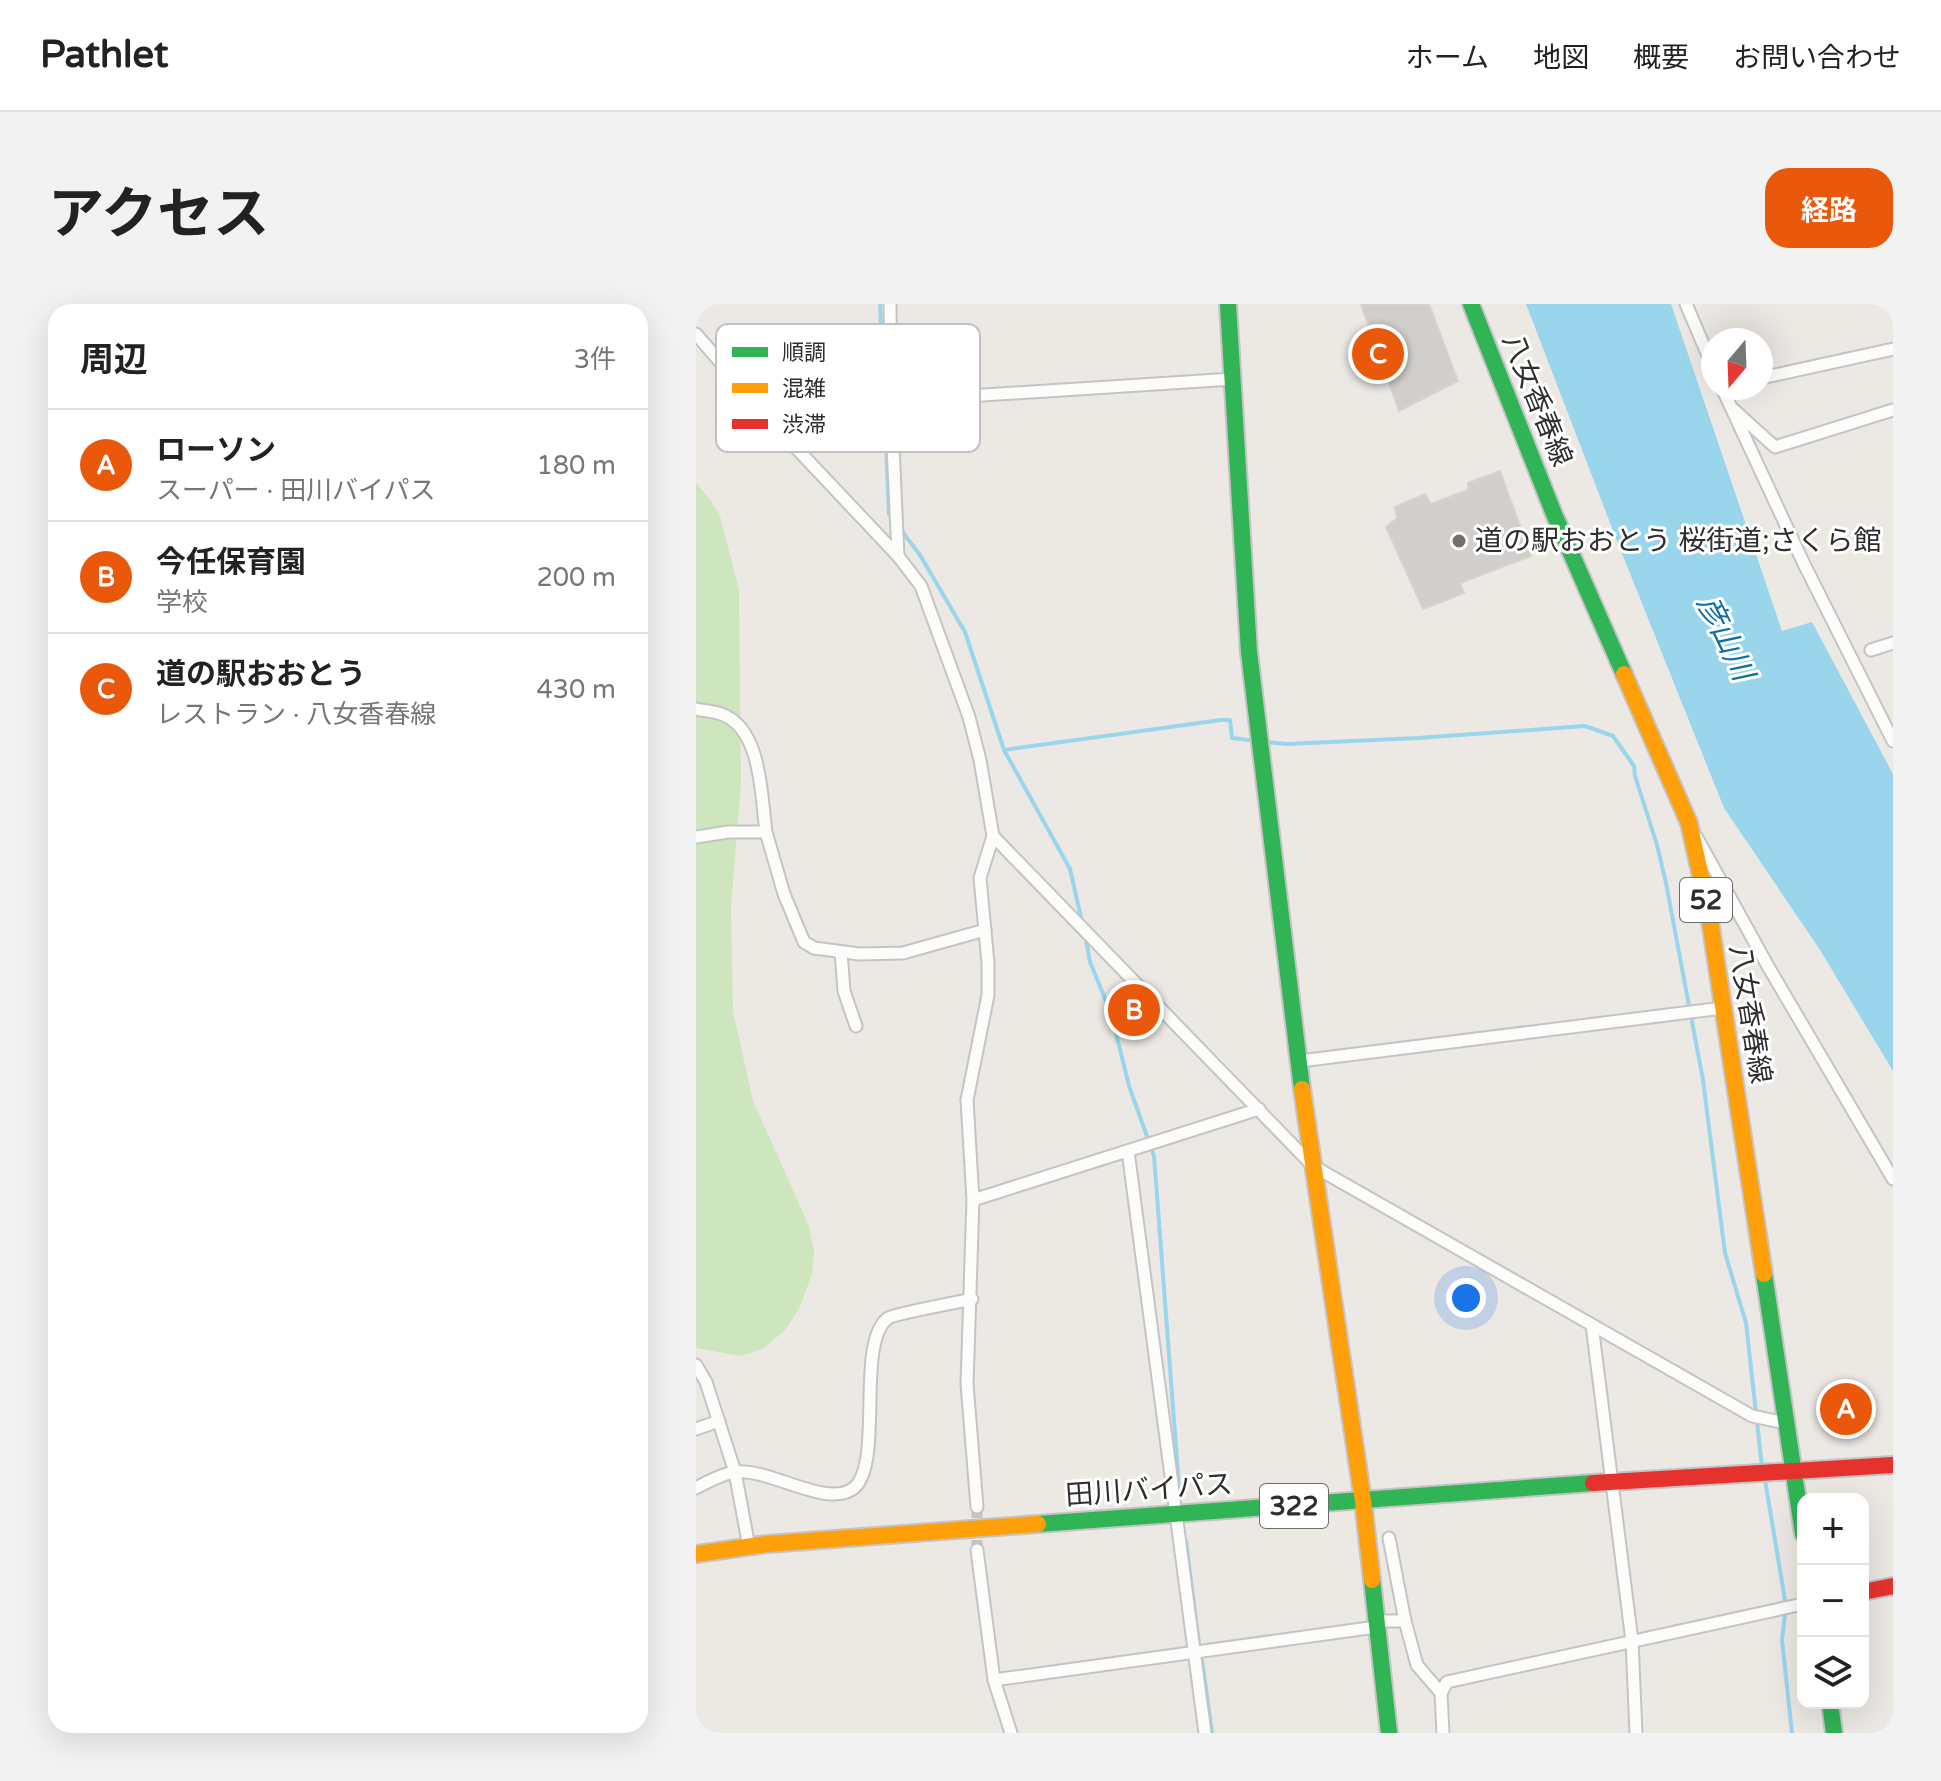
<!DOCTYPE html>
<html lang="ja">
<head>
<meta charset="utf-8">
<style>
  body { margin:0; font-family:"Varela Round","Noto Sans JP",sans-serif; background:#f2f2f2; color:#222 }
  .controls { position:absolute; right:24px; bottom:24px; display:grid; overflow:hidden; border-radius:16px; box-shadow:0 8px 32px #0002 }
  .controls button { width:72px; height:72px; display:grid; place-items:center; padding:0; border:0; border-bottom:2px solid #e0e0e0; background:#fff; color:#222; font:40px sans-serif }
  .compass { position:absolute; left:1005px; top:24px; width:72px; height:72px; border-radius:50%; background:#fff; box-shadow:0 8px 32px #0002; rotate:199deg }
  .you { position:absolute; left:770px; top:994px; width:28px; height:28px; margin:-20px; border:6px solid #fff; border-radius:50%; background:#1a73e8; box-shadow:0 0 0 12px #1a73e833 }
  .badge { display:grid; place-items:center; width:52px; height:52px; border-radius:50%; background:#ea580c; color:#fff; font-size:26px; font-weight:700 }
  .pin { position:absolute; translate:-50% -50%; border:4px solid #fff; box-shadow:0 2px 8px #0006 }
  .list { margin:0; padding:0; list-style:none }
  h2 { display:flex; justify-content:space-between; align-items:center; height:104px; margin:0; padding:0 32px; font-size:34px }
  h2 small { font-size:26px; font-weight:400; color:#767676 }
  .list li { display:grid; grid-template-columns:52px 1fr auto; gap:24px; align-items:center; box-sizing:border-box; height:112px; padding:0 32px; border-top:2px solid #e0e0e0 }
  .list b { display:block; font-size:30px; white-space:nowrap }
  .list p { margin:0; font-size:26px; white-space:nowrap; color:#767676 }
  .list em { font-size:26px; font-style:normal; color:#767676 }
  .icon { flex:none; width:44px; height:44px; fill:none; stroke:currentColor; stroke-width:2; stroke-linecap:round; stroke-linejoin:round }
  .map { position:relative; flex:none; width:1197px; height:1429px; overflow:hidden; border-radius:24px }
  header { display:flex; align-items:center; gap:48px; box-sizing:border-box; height:112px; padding:0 40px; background:#fff; border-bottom:2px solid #e0e0e0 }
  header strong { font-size:38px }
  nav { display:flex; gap:44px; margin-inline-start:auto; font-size:28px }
  .intro { display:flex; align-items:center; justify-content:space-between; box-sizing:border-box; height:192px; padding:0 48px }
  h1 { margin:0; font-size:56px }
  .button { padding:20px 36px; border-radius:24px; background:#ea580c; color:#fff; font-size:28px; font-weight:700 }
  main { display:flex; gap:48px; padding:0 48px }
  aside { flex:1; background:#fff; border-radius:24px; box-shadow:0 8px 32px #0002 }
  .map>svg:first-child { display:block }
  .green { fill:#cee6be }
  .water { fill:#99d6ec }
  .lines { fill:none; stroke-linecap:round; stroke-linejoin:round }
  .stream { stroke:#99d6ec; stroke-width:4 }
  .building { fill:#d1cecb; stroke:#d7d4d0; stroke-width:2 }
  .street-tunnel { stroke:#c6c3c0; stroke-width:11; stroke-dasharray:11 5.5; stroke-linecap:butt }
  .street-casing { stroke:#c5c4c5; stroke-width:15 }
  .fast-casing { stroke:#c5c4c5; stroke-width:20 }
  .slow-casing { stroke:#c5c4c5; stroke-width:20 }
  .jam-casing { stroke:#c5c4c5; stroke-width:20 }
  .street { stroke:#fcfcfb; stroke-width:11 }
  .fast { stroke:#30b455; stroke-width:16 }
  .slow { stroke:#ff9f0a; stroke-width:16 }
  .jam { stroke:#e5322d; stroke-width:16 }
  .poi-dot { fill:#706f6e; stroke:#fff; stroke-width:3 }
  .labels { text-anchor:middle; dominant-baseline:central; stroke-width:6; stroke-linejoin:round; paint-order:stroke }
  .shield { fill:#fff; stroke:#6d6d6d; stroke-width:2 }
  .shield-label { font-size:26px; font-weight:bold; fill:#2e2e2e }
  .street-label { font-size:28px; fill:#2e2e2e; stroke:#fff }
  .poi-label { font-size:28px; fill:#2e2e2e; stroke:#fff; text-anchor:start }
  .water-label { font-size:30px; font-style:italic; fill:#0d6fa3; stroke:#fff }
  .key { fill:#fff; stroke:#c0c0c0; stroke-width:2 }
  .key-label { font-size:22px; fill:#2e2e2e }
</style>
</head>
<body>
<header>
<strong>Pathlet</strong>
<nav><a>ホーム</a><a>地図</a><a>概要</a><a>お問い合わせ</a></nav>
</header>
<div class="intro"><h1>アクセス</h1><a class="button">経路</a></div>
<main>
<aside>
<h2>周辺<small>3件</small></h2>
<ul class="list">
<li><span class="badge">A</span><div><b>ローソン</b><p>スーパー · 田川バイパス</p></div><em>180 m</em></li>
<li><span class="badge">B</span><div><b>今任保育園</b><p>学校</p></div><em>200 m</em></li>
<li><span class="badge">C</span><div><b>道の駅おおとう</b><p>レストラン · 八女香春線</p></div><em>430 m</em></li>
</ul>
</aside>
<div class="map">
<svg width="1197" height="1429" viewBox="0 0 1197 1429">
  <rect width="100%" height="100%" fill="#ece8e4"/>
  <path class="green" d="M0,179L14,195L24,212L43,286L45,479L35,603L37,707L57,797L113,922L118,947L116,970L103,1005L89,1026L68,1044L45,1052L0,1044Z"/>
  <path class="water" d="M830,0H975L1086,327L1116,318L1197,470V767L1124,646L1028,504L921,237Z"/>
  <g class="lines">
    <g class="stream">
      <path d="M184,0L193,210L197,216"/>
      <path d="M205,226L224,251L269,328L308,446L374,565L386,618"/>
      <path d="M569,438L591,440L722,434L889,422L917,432L938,462L939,472L961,541L970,579L1007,776L1029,949L1050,1019L1066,1163"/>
      <path d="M308,446L525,416H534L536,434L561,437"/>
      <path d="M389,630L394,658L415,709L433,782L458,852L483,1183"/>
      <path d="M1069,1176L1090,1302L1086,1336L1096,1429"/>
      <path d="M490,1237L503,1340"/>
      <path d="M506,1356L516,1429"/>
    </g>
  </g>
  <g class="building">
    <path d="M665,0H733L762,77L703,107Z"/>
    <path d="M804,167L835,252L764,279L768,289L727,305L690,223L701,214L699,203L729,190L735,200L772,186V179Z"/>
  </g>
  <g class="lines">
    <path class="street-tunnel" d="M281,1203V1246"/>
    <defs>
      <g id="street">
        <path d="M194,0L195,97L202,252"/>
        <path d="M990,0L1017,63"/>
        <path d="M0,30L86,129L202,252L225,282L273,413L284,456L297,532L284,574L292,659V691L271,796L277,896L271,1080L281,1203"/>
        <path d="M1065,74L1197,45"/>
        <path d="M1026,84L1107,258L1197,437"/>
        <path d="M195,97L537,75"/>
        <path d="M1037,105L1079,143L1197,106"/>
        <path d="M1175,346L1197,339"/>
        <path d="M0,405C8,407 17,407 25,410C66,424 65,492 70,528H32L0,533"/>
        <path d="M70,528L88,590L108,638L118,644L163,650L207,649L289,626"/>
        <path d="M297,532L617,862L1056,1112L1089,1119"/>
        <path d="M1001,534L1073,664L1197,875"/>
        <path d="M145,648L148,687L160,722"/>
        <path d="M604,757L1027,704"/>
        <path d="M432,847L509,1429"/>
        <path d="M277,896L563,805"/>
        <path d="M896,1021L936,1337L940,1429"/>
        <path d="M0,1061L10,1078L39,1168L53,1243"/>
        <path d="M0,1125L23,1117"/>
        <path d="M0,1184C11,1178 28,1169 40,1168C74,1164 131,1205 158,1184C188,1158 159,1039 192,1014C197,1010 263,998 276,995"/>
        <path d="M693,1234L709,1317"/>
        <path d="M281,1246L298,1376L315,1429"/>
        <path d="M679,1317H709L721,1361L745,1389"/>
        <path d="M298,1376L680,1323"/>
        <path d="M747,1429L745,1389L751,1378L1107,1300"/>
      </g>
      <g id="fast">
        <path d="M532,0L553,348L606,785"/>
        <path d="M775,0L858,210L928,370"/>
        <path d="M1068,970L1107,1230"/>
        <path d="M342,1220L897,1179"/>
        <path d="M676,1276L693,1429"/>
        <path d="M1134,1399L1138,1429"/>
      </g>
      <g id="slow">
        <path d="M928,370L993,519L1012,604L1068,970"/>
        <path d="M606,785L667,1197L676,1276"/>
        <path d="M0,1250L71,1240L342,1220"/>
      </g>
      <g id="jam">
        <path d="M897,1179L1197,1161"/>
        <path d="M1167,1288L1197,1282"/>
      </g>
    </defs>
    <use href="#street" class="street-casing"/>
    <use href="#fast" class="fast-casing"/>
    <use href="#slow" class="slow-casing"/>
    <use href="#jam" class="jam-casing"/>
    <use href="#street" class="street"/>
    <use href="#fast" class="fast"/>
    <use href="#slow" class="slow"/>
    <use href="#jam" class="jam"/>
  </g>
  <circle class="poi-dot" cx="763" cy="237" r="8"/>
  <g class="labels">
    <g class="shield">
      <rect x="984" y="574" width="52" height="44" rx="6"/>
      <rect x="564" y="1180" width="68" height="44" rx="6"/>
    </g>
    <g class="shield-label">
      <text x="1010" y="596">52</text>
      <text x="598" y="1202">322</text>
    </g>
    <g class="street-label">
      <text transform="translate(841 96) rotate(68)">八女香春線</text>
      <text transform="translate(1054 710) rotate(81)">八女香春線</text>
      <text transform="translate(453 1186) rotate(-4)">田川バイパス</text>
    </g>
    <g class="poi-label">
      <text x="779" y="237">道の駅おおとう 桜街道;さくら館</text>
    </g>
    <g class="water-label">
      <text transform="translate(1029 334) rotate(64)">彦山川</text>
    </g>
  </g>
  <rect x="20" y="20" width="264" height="128" rx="12" class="key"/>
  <rect x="36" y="43" width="36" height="10" fill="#30b455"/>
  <rect x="36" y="79" width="36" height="10" fill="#ff9f0a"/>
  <rect x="36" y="115" width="36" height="10" fill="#e5322d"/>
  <g class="key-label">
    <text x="86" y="56">順調</text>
    <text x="86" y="92">混雑</text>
    <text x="86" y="128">渋滞</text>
  </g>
</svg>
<div class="controls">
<button>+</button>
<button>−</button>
<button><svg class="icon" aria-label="layers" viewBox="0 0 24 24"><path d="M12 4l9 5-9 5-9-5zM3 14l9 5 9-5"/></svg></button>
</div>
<svg class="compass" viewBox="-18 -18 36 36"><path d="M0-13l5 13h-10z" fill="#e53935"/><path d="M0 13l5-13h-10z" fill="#767676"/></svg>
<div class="you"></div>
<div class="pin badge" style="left:1150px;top:1105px">A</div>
<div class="pin badge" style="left:438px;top:706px">B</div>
<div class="pin badge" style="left:682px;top:50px">C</div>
</div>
</main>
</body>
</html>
